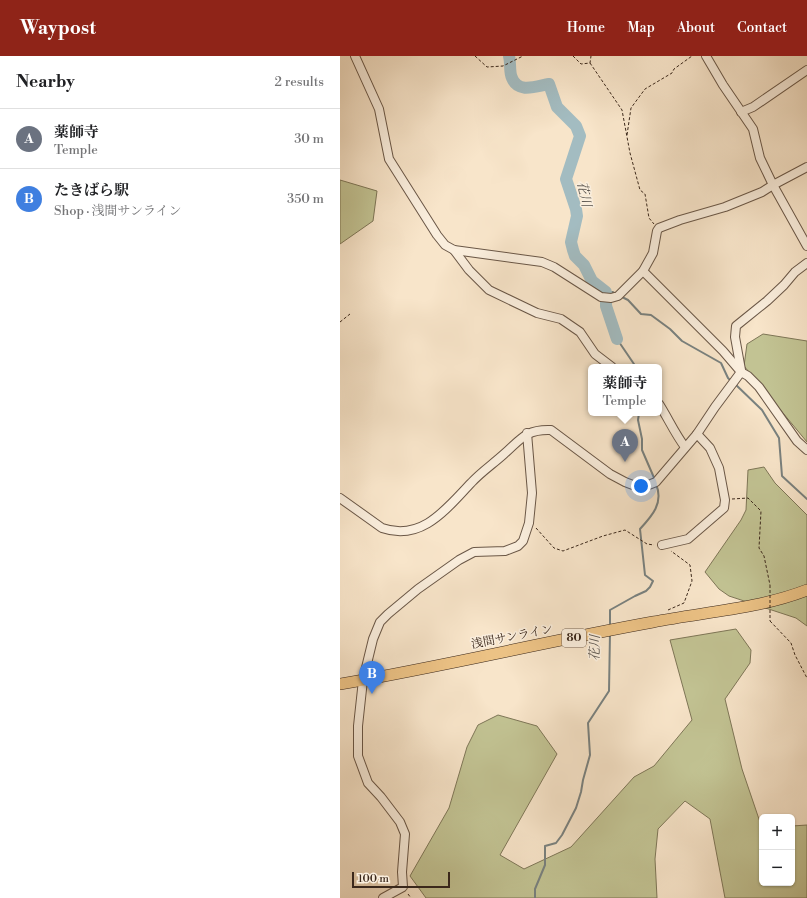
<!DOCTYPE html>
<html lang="en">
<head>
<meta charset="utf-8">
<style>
  body { margin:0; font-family:"Libre Bodoni","Noto Serif JP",serif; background:#f2f2f2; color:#202124 }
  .controls { position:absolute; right:12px; bottom:12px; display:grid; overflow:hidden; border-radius:6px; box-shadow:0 1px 3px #0004 }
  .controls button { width:36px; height:36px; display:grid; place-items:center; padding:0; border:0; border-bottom:1px solid #e0e0e0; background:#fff; color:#202124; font:20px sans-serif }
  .scale { position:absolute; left:12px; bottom:10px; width:98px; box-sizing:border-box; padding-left:4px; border:2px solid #3b281b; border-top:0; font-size:11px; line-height:14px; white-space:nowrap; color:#3b281b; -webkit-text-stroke:3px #faeedd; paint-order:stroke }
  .you { position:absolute; left:301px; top:430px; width:14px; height:14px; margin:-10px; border:3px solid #fff; border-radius:50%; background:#1a73e8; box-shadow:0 0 0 6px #1a73e833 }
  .badge { display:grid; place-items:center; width:26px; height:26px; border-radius:50%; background:#8f2418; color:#fff; font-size:13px; font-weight:700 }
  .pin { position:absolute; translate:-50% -33px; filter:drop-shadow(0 1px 2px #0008) }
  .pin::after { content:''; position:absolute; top:21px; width:14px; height:12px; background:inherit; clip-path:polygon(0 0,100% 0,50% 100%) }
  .popup { position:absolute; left:248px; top:308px; width:74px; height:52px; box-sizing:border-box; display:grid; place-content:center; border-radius:6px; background:#fff; filter:drop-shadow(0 1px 3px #0005); font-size:13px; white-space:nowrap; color:#757577 }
  .popup b { font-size:15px; color:#202124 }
  .popup::after { content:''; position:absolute; left:50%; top:100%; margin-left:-8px; border:8px solid transparent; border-top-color:#fff }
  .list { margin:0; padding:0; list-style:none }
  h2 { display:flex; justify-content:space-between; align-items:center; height:52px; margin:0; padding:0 16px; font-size:17px }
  h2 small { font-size:13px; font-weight:400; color:#757577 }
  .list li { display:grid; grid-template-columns:26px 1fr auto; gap:12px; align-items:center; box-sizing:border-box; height:60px; padding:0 16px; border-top:1px solid #e0e0e0 }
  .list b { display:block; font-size:15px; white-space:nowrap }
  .list p { margin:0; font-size:13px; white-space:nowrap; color:#757577 }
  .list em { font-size:13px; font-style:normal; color:#757577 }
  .map { position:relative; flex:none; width:467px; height:842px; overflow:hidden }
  header { display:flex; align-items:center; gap:24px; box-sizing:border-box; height:56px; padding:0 20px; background:#8f2418; color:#fff }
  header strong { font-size:19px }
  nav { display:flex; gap:22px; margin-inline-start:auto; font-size:14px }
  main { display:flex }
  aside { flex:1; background:#fff }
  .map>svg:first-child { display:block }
  .green { fill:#c2c393; stroke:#7e7657 }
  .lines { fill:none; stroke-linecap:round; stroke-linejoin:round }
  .stream { stroke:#79817f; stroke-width:2 }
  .river { stroke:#a3bcc1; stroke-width:12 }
  .minor-casing { stroke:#6a5747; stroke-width:10 }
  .major-casing { stroke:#3b281b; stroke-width:12 }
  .path { stroke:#3b281b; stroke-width:1; stroke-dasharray:3 2; stroke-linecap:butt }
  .minor { stroke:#faeedd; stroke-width:8 }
  .major { stroke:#ecc285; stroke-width:11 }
  .path-bridge { stroke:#3b281b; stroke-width:1; stroke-dasharray:3 2; stroke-linecap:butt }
  .labels { text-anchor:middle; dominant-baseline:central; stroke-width:3; stroke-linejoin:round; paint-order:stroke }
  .shield { fill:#faeedd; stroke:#746355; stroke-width:1 }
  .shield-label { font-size:11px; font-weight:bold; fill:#3b281b }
  .street-label { font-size:12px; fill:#3b281b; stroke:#faeedd }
  .water-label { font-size:13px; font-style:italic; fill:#5a544d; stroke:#faeedd }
</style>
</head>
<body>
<header>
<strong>Waypost</strong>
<nav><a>Home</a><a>Map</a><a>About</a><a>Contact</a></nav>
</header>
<main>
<aside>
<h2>Nearby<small>2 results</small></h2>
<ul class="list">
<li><span class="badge" style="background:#6b7280">A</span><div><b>薬師寺</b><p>Temple</p></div><em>30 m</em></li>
<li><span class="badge" style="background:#3f7fe0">B</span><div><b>たきばら駅</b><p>Shop · 浅間サンライン</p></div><em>350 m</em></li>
</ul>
</aside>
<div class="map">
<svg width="467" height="842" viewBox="0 0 467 842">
  <rect width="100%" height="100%" fill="#f8e5ca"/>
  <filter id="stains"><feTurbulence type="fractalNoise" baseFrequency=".005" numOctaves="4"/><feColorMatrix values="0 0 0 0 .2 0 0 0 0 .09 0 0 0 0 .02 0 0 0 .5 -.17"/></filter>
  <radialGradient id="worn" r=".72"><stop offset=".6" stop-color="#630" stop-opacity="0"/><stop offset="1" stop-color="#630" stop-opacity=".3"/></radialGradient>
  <g class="green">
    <path d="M0,124L37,135L33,165L0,188Z"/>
    <path d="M423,278L467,285V386L404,310L407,288Z"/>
    <path d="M424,411L435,427L467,459V570L456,562L389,540L379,533L365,516L401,464L406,454L408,414Z"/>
    <path d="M396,573L411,594L410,607L385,643L402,713L422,772V827H452V770L467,769V842H385L370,763L345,745L318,773L315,803L317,842H86L70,820L109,752L127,691L138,669L158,659L197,670L217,698L160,799L184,813L231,791L294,721L314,710L352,664L330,584Z"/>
  </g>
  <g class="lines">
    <g class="stream">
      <path d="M266,236H273L276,238"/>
      <path d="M280,240L288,244L301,258L311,259L330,273L342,285L381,307L388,322L391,325"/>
      <path d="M277,283L296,311"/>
      <path d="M394,327L422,354L439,382L442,420L467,443"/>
      <path d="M299,357L298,364L302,383V394L315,424"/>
      <path d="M270,571V554L295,540L306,535L310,531L313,525L305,519L300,473C312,460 324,447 316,428"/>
      <path d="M195,842V833L205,809V790L216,787L222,779L236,752L241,736L243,724L250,699L248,667L269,635L270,577"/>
    </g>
    <path class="river" d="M169,0C171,7 169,16 172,22C178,38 197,30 209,28L217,51L236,70L240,80L226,123L236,153L237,160L231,186L233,194L235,200L244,209L252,225L266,236V250L277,283"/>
    <defs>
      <g id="minor">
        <path d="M15,0L39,53L49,103L97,179L105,189L114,194L202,206L214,211L261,241L271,242L278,240L303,215L313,197L317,175L319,172L340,164L385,151L422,136L433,129L467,111"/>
        <path d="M366,0L383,29L413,73L420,102L433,129L467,190"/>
        <path d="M401,56L413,51L467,14"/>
        <path d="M114,194L129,214L149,234L197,257L221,263L240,276L255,298L272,311"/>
        <path d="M303,215L383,295L401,316L408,320L419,331L457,385L467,394"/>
        <path d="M401,314L395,281L396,270L427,245L444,229L455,216L467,207"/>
        <path d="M319,348C328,362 335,378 345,391"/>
        <path d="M0,442L42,472C82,486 107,452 131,427C141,416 153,408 164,398C181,383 186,373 211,374L270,418L285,426L298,431L306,430L316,426L357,378L375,351L401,316"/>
        <path d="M322,489L348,483L384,452L385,444L379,412L370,392L357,378"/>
        <path d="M43,842L63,831L62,816L65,778L60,766L41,741L28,727L18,700V670L23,624L33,583L40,566L48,558L78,533L119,504L134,496L165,495L178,490L183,485L189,467L192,437L187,377"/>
      </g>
      <path id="major" d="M0,628C105,610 208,585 313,566C364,556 418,553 467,534"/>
    </defs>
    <use href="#minor" class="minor-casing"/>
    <use href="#major" class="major-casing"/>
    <g class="path">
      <path d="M135,0L147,11L163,10L183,0"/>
      <path d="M233,0L241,8L250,7L251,0"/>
      <path d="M250,7L282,54L290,97L300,134L305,138L309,162L314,168"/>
      <path d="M287,79L291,52L305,33L332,17L334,13L352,0"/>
      <path d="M0,266L10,258"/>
      <path d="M392,443L408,442L421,455L419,492L424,500L430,529"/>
      <path d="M196,472L214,492L223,495L263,480L285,474L307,488L314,489"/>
      <path d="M328,554L344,547L352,525L350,509L331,495"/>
      <path d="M430,565L451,587L455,599L467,622"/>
      <path d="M68,838L71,842"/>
    </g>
    <use href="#minor" class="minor"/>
    <use href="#major" class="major"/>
    <path class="path-bridge" d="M430,529V565"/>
  </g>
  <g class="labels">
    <rect class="shield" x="222" y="573" width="24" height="18" rx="3"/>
    <g class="shield-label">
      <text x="234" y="582">80</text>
    </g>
    <g class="street-label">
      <text transform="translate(172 581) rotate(-11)">浅間サンライン</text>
    </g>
    <g class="water-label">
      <text transform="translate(244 138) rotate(77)">花川</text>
      <text transform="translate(255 592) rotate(-89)">花川</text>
    </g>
  </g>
  <rect width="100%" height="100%" filter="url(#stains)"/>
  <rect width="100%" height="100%" fill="url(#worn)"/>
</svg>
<div class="controls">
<button>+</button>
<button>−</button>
</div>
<div class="scale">100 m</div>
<div class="you"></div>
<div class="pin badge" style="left:285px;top:406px;background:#6b7280">A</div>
<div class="popup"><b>薬師寺</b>Temple</div>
<div class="pin badge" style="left:32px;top:638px;background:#3f7fe0">B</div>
</div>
</main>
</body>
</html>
